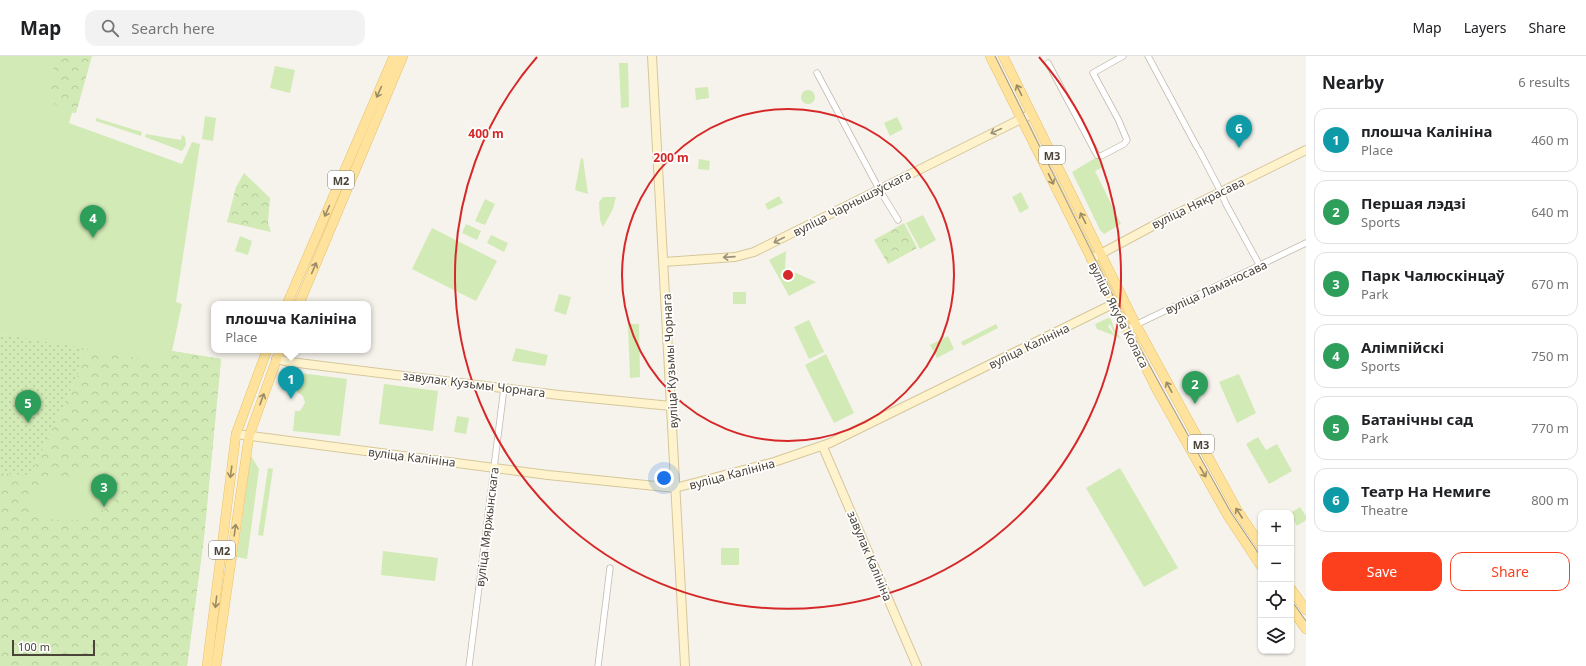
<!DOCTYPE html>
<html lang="en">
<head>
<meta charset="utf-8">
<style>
  body { margin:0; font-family:"Noto Sans",sans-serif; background:#f2f2f2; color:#202124 }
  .controls { position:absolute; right:12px; bottom:12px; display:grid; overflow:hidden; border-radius:8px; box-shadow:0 1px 3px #0004 }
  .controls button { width:36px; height:36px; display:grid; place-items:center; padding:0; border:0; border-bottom:1px solid #e0e0e0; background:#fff; color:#202124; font:20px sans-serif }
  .scale { position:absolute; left:12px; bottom:10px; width:83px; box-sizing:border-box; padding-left:4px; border:2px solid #4b4439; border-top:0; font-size:11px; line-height:14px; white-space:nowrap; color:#4b4439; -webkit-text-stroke:3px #fff; paint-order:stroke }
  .you { position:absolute; left:664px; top:422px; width:14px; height:14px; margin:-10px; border:3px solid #fff; border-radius:50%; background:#1a73e8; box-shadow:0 0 0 6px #1a73e833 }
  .badge { display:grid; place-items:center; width:26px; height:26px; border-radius:50%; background:#fc3f1d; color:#fff; font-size:13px; font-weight:700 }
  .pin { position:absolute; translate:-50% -33px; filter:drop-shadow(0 1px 2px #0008) }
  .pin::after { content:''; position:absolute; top:21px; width:14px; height:12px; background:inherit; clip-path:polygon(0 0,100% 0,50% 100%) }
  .popup { position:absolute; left:211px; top:245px; width:160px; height:52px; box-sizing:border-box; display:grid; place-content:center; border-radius:8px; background:#fff; filter:drop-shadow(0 1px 3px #0005); font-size:13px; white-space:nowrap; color:#757577 }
  .popup b { font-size:15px; color:#202124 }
  .popup::after { content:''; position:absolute; left:50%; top:100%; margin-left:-8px; border:8px solid transparent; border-top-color:#fff }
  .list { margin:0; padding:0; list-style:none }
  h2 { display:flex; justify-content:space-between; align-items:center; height:52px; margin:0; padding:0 16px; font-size:17px }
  h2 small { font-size:13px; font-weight:400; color:#757577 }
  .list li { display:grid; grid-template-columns:26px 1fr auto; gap:12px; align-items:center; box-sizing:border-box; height:64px; margin:0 8px 8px; padding:0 8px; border:1px solid #e0e0e0; border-radius:12px }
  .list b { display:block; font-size:15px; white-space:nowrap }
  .list p { margin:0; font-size:13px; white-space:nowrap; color:#757577 }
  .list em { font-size:13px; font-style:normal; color:#757577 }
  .actions { display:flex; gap:8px; padding:12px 16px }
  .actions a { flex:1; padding:9px 0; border:1px solid #fc3f1d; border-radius:12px; text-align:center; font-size:14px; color:#fc3f1d }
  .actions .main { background:#fc3f1d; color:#fff }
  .icon { flex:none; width:22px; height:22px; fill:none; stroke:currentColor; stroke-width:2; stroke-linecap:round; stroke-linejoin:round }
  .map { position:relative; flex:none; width:1306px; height:610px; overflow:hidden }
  header { display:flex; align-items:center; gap:24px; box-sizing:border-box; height:56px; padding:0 20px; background:#fff; border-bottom:1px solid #e0e0e0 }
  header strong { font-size:19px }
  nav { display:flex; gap:22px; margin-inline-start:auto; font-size:14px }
  .search { width:280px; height:36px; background:#f2f2f2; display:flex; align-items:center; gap:10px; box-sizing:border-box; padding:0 14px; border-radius:12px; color:#757577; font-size:15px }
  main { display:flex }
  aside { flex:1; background:#fff }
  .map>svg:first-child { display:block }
  .green { fill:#d2eab5 }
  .forest { fill:url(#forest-crowns); fill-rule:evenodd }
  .garden { fill:url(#garden-dots) }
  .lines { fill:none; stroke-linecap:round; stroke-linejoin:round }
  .street-casing { stroke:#c2bbae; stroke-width:7 }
  .secondary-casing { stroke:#d6c79b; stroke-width:10 }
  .primary-casing { stroke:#e6c16a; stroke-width:10 }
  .street { stroke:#fff; stroke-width:5.5 }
  .secondary { stroke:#fff3cd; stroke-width:8 }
  .primary { stroke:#ffe39c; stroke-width:9 }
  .tram { stroke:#9a9a9a; stroke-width:1 }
  .oneway { stroke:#9c8c66 }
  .oneway2 { stroke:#9c937c }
  .ring { fill:none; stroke:#d62828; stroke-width:2 }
  .labels { text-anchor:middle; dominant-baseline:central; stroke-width:3.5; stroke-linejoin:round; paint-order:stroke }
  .shield { fill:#fff; stroke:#817c74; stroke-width:1 }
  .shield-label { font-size:11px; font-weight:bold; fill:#4b4439 }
  .street-label { font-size:12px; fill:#4b4439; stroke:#fff }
  .centre { fill:#d62828; stroke:#fff; stroke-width:2 }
  .ring-label { font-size:12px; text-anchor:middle; font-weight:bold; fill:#d62828; stroke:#fff; stroke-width:3.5; stroke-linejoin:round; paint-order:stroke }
</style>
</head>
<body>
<header>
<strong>Map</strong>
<div class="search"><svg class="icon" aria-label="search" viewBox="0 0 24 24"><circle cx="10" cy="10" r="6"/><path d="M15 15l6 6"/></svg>Search here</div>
<nav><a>Map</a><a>Layers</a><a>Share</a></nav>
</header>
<main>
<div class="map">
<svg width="1306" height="610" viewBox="0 0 1306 610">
  <defs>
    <pattern id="forest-crowns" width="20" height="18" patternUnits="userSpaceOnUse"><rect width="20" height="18" fill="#d2eab5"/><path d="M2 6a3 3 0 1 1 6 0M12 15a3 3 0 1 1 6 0" fill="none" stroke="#b6ca9c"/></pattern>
    <pattern id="garden-dots" width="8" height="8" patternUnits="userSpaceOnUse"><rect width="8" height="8" fill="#d2eab5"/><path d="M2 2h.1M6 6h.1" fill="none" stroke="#b6ca9c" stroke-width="1.8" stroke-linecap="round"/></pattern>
  </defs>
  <rect width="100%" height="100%" fill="#f6f3ec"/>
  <g class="green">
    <path d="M0,0H88L69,67L182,108L192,86L200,88L176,246L182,248L172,295L221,303L204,481L187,610H0V417L30,420L78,318L82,293L0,278Z"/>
    <path d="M619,7H628L629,51L621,52Z"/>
    <path d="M275,10L295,14L290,37L270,32Z"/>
    <path d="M708,31L709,42L696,44L695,32Z"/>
    <circle cx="808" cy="41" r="7"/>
    <path d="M205,60L216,62L213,85L202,83Z"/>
    <path d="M897,61L903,73L890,80L884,67Z"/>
    <path d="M96,62L142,76L141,80L96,65Z"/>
    <path d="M146,78L181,84L182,79L185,81L186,89L182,95L145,81Z"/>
    <path d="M1097,101L1103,111L1095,115L1121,168L1104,178L1100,174L1072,116Z"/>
    <path d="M581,102L583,103L588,138L575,134Z"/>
    <path d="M699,103L710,105L709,114L698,113Z"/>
    <path d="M1021,136L1029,152L1020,157L1012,141Z"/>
    <path d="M779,140L783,147L768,154L765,148Z"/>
    <path d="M603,141H616L613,153L603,171L600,164L599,146Z"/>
    <path d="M485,143L495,148L485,169L475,165Z"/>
    <path d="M923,159L936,184L920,193L906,167Z"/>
    <path d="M466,168L481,175L477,184L462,177Z"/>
    <path d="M432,172L497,205L476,245L412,213Z"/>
    <path d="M491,179L508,187L504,196L487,187Z"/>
    <path d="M240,180L252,185L248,199L235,195Z"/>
    <path d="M786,195L785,212L816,226L789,240L769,204Z"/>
    <rect x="733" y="236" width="13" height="12"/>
    <path d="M559,238L571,241L566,259L554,255Z"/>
    <path d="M1108,262L1111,263L1116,278H1118L1120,282L1116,281L1110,268L1108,270L1115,280L1097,273L1095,268Z"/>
    <path d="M809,264L824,296L809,303L794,271Z"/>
    <path d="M628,268H639L640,321L630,322Z"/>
    <path d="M996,268L998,272L963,290L961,286Z"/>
    <path d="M948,280L954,293L937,302L930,289Z"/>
    <path d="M516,292L548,299L545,310L512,305Z"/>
    <path d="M826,298L854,357L834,367L805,309Z"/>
    <path d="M300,317L347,323L340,380L293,375L295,355H300L305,347L303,340L297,336Z"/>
    <path d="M1239,318L1256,357L1237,367L1219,326Z"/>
    <path d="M384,328L438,335L433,375L379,368Z"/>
    <path d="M457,360L469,362L466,378L454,376Z"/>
    <path d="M1258,381L1266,394L1277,388L1292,415L1269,428L1246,388Z"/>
    <path d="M251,400L259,413L247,503L237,501Z"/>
    <path d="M268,412L273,413L263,480L258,479Z"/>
    <path d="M1120,412L1178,512L1144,531L1086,432Z"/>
    <path d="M1300,451L1306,460V464L1297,470L1290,457Z"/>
    <rect x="721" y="492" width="18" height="17"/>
    <path d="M383,495L438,502L435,525L381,519Z"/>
  </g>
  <g class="forest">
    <path d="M55,0H92L76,57L67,56L66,49L51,48L50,45L52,38L50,37Z"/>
    <path d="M244,117L270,142L268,167L271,176L227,166L236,131Z"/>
    <path d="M904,167L917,192L888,208L874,184Z"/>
    <path d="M82,292L169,308L172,295L221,303L204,481L187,610H0V417L30,420L78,318ZM92,415L101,422L117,448C104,453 90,462 76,464C64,466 18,462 30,441C38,427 77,416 92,415Z"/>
  </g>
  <path class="garden" d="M0,278L82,292L78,318L30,420L0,417Z"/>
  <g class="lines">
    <defs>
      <g id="street">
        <path d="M1148,0L1197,91"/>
        <path d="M1048,7L1097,99L1101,100L1124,88L1127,84L1118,63L1093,17L1123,0"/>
        <path d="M817,17L879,133L898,164"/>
        <path d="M1199,94L1221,136L1226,148L1260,210"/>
        <path d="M1125,274L1306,187"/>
        <path d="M469,610L504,332"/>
        <path d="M598,610L610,512"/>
      </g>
      <g id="secondary">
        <path d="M652,0L685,610"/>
        <path d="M1091,203L1162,165L1306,94"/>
        <path d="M664,206L735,201L754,196L1031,58"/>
        <path d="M276,303L290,306L559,339L671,350"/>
        <path d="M236,378L548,419L675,432L774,406L830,387L1123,243"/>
        <path d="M823,391L917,610"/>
      </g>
      <g id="primary">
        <path d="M990,0L1157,334L1228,460L1261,510"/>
        <path d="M1003,0L1136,269L1237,454L1261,490"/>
        <path d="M287,248L394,0"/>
        <path d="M299,248L403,0"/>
        <path d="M1291,533L1306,554"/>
        <path d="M1291,552L1306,573"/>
        <path d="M207,610L236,378L267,294"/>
        <path d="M216,610L249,380L280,294"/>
      </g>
    </defs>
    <use href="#street" class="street-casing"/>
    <use href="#secondary" class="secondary-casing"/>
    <use href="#primary" class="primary-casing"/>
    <use href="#street" class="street"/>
    <use href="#secondary" class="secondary"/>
    <use href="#primary" class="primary"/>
    <g class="tram">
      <path d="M995,0L1131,276L1230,455L1261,501"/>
      <path d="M1291,544L1306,565"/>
    </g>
  </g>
  <defs><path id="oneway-shaft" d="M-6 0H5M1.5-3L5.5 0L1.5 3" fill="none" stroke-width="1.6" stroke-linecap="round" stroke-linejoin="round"/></defs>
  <g class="oneway">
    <use href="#oneway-shaft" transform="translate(1019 34) rotate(-116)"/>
    <use href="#oneway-shaft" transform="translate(379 36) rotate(114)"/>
    <use href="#oneway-shaft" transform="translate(1051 123) rotate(64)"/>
    <use href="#oneway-shaft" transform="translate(327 155) rotate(114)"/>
    <use href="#oneway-shaft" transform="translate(1083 162) rotate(-117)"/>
    <use href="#oneway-shaft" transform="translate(314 212) rotate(-67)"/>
    <use href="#oneway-shaft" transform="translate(1169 331) rotate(-119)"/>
    <use href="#oneway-shaft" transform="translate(262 343) rotate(-70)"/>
    <use href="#oneway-shaft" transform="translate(231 416) rotate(98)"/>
    <use href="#oneway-shaft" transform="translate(1203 416) rotate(60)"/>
    <use href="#oneway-shaft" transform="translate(1239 457) rotate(-123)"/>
    <use href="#oneway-shaft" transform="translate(235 474) rotate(-82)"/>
    <use href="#oneway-shaft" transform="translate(216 546) rotate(97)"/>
  </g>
  <g class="oneway2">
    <use href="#oneway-shaft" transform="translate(996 75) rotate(155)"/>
    <use href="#oneway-shaft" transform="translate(779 184) rotate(153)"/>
    <use href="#oneway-shaft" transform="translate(729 201) rotate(176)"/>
  </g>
  <g class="ring">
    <circle cx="788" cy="219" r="166"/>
    <path d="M1039 1A333 333 0 1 1 537 1"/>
  </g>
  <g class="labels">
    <g class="shield">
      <rect x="1039" y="90" width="26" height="18" rx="3"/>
      <rect x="328" y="115" width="26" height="18" rx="3"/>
      <rect x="1188" y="379" width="26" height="18" rx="3"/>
      <rect x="209" y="485" width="26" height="18" rx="3"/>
    </g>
    <g class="shield-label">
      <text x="1052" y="99">М3</text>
      <text x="341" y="124">М2</text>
      <text x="1201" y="388">М3</text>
      <text x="222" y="494">М2</text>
    </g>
    <g class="street-label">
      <text transform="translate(852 147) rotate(-27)">вуліца Чарнышэўскага</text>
      <text transform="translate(1198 147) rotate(-26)">вуліца Някрасава</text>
      <text transform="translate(1216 231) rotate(-25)">вуліца Ламаносава</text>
      <text transform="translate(1119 259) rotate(63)">вуліца Якуба Коласа</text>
      <text transform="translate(1029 290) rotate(-26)">вуліца Калініна</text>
      <text transform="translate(670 305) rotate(-93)">вуліца Кузьмы Чорнага</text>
      <text transform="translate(474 328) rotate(7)">завулак Кузьмы Чорнага</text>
      <text transform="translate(412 401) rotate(7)">вуліца Калініна</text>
      <text transform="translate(732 418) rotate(-15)">вуліца Калініна</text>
      <text transform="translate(487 471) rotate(-83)">вуліца Мяржынскага</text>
      <text transform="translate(870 500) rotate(67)">завулак Калініна</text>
    </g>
  </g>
  <circle cx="788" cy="219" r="6" class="centre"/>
  <g class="ring-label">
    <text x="486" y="82">400 m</text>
    <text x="671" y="106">200 m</text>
  </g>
</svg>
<div class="controls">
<button>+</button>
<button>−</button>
<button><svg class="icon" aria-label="locate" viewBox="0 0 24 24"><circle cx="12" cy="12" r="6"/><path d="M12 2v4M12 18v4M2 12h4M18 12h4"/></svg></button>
<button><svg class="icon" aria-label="layers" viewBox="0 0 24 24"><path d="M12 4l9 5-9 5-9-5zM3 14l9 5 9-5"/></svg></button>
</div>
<div class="scale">100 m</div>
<div class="you"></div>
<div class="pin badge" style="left:291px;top:343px;background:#0f9aa8">1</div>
<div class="popup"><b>плошча Калініна</b>Place</div>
<div class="pin badge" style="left:1195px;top:348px;background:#2e9e5b">2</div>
<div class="pin badge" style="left:104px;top:451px;background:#2e9e5b">3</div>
<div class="pin badge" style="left:93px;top:182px;background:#2e9e5b">4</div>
<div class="pin badge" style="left:28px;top:367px;background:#2e9e5b">5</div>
<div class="pin badge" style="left:1239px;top:92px;background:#0f9aa8">6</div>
</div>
<aside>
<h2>Nearby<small>6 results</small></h2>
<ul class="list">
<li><span class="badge" style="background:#0f9aa8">1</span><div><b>плошча Калініна</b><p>Place</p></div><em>460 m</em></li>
<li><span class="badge" style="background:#2e9e5b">2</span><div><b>Першая лэдзі</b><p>Sports</p></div><em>640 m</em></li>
<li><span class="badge" style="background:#2e9e5b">3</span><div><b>Парк Чалюскінцаў</b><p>Park</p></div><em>670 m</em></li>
<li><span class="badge" style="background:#2e9e5b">4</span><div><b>Алімпійскі</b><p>Sports</p></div><em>750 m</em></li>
<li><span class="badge" style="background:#2e9e5b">5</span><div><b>Батанічны сад</b><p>Park</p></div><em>770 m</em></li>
<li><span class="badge" style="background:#0f9aa8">6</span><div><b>Театр На Немиге</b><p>Theatre</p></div><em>800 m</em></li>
</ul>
<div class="actions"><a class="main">Save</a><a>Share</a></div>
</aside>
</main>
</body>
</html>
